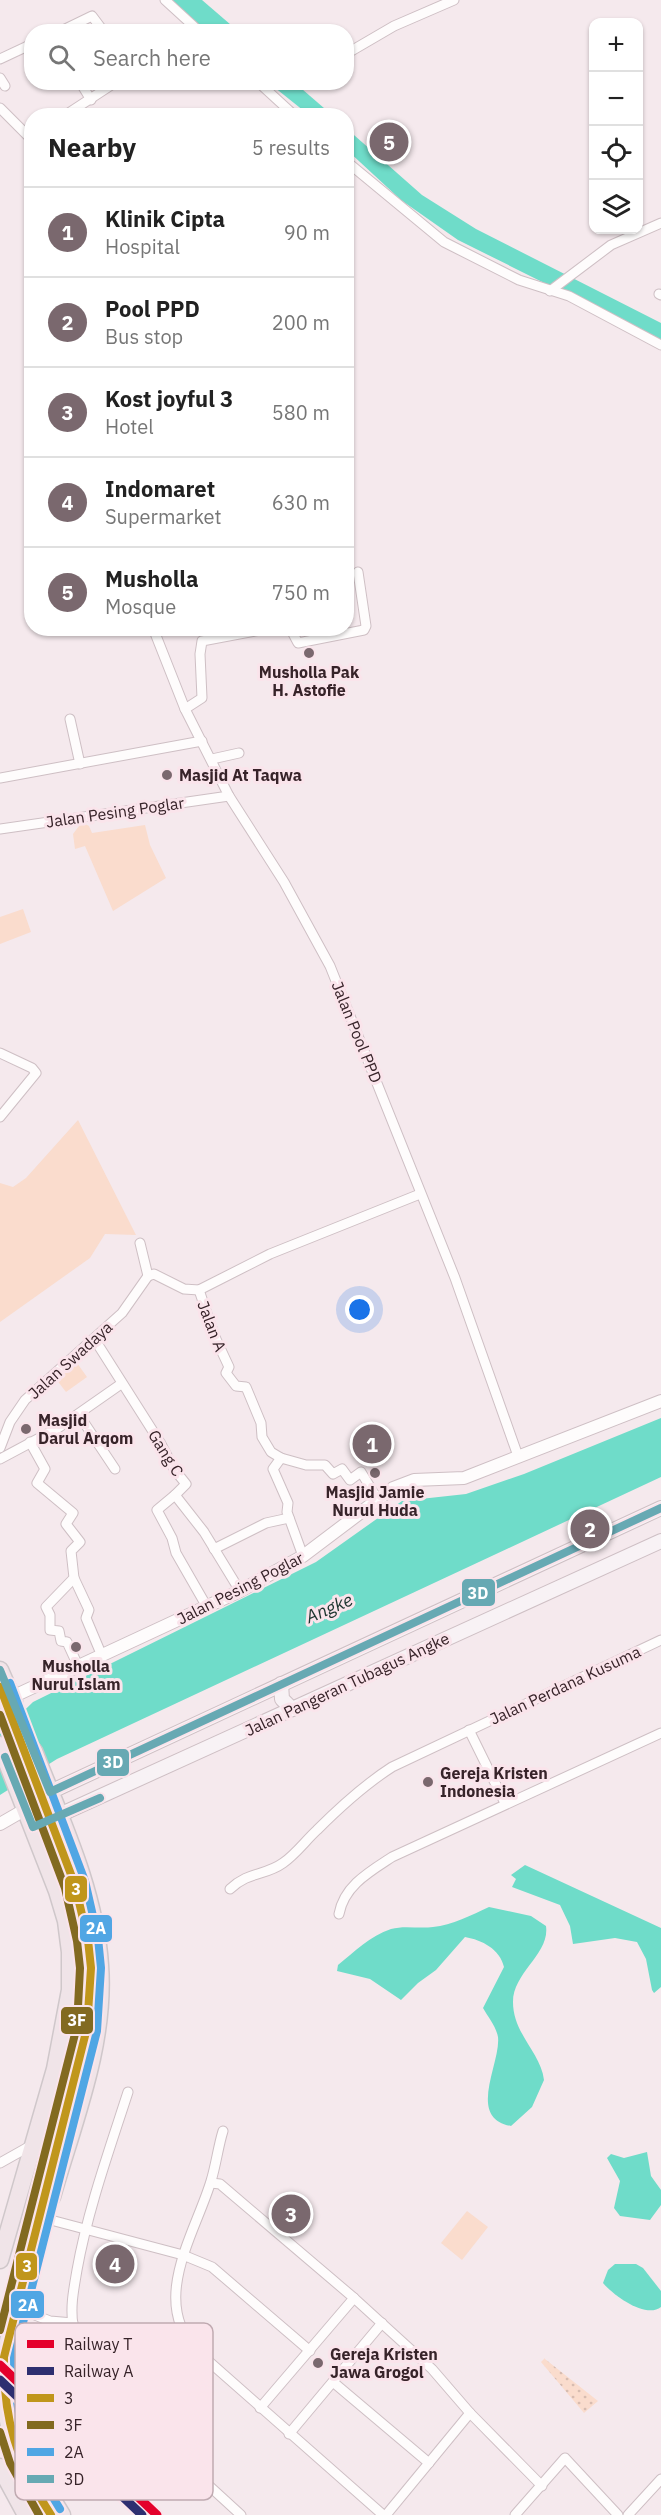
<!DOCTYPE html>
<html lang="en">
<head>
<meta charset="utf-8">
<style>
  body { margin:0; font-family:"IBM Plex Sans",sans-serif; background:#f2f2f2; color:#222 }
  .controls { position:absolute; right:18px; top:18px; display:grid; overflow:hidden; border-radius:12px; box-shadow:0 2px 4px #0004 }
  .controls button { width:54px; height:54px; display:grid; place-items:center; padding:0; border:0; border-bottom:2px solid #e0e0e0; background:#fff; color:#222; font:30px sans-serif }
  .you { position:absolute; left:360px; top:1310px; width:21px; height:21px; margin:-15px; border:4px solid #fff; border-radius:50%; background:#1a73e8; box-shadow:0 0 0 9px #1a73e833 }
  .badge { display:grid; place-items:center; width:39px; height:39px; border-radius:50%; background:#7a686e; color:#fff; font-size:20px; font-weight:700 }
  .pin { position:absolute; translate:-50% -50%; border:3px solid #fff; box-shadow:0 2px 6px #0006 }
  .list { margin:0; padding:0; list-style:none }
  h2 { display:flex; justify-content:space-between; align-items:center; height:78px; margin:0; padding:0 24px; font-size:26px }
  h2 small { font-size:20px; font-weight:400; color:#767676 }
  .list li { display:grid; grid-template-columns:39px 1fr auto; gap:18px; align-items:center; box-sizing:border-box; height:90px; padding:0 24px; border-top:2px solid #e0e0e0 }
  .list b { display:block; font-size:22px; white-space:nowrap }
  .list p { margin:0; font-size:20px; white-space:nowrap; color:#767676 }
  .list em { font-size:20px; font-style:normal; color:#767676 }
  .icon { flex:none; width:33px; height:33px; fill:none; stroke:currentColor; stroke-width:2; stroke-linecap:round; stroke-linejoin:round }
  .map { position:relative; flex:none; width:661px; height:2515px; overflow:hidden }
  .search { position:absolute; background:#fff; box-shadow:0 2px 4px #0004; left:24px; top:24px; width:330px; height:66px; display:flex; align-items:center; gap:15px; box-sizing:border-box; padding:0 21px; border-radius:24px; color:#767676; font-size:22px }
  .panel { position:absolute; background:#fff; box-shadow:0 2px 4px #0004; left:24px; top:108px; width:330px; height:528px; border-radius:24px }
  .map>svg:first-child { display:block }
  .grass { fill:#fadccd }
  .park { fill:url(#park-dots) }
  .water { fill:#6fdcc9 }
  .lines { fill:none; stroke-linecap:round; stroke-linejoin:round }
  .minor-casing { stroke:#cebfc4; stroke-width:11 }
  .tertiary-casing { stroke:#cebfc4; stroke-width:14 }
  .secondary-casing { stroke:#cebfc4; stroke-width:16 }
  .trunk-casing { stroke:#cfc7ca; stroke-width:19 }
  .minor { stroke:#fefcfc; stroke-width:9 }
  .tertiary { stroke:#fefcfc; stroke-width:12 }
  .secondary { stroke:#f8f2f5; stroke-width:14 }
  .trunk { stroke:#f0e4e8; stroke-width:16 }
  .trunk-bridge-casing { stroke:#cfc7ca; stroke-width:19; stroke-linecap:butt }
  .trunk-bridge { stroke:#f0e4e8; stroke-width:16 }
  .bus-1-casing { stroke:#fae4eb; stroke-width:12 }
  .bus-2-casing { stroke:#fae4eb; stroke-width:12 }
  .bus-3-casing { stroke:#fae4eb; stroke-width:12 }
  .bus-4-casing { stroke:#fae4eb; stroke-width:12 }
  .bus-1 { stroke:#c0961b; stroke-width:8 }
  .bus-2 { stroke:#826a20; stroke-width:8 }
  .bus-3 { stroke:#50a6e4; stroke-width:8 }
  .bus-4 { stroke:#67a9b3; stroke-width:8 }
  .rail-1-casing { stroke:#fae4eb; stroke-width:14 }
  .rail-2-casing { stroke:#fae4eb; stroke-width:14 }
  .rail-1 { stroke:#e4002b; stroke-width:9 }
  .rail-2 { stroke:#2e2f70; stroke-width:9 }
  .poi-dot { fill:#7a686e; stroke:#fae4eb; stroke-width:2 }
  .labels { text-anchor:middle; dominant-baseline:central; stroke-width:6; stroke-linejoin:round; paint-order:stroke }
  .poi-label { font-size:16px; font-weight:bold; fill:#372329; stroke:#fae4eb; text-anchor:start }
  .street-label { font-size:16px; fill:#372329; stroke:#fae4eb }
  .water-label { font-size:18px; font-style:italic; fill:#1b342e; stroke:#fae4eb }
  .key { fill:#fae4eb; stroke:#c0aab1; stroke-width:1.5 }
  .key-label { font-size:16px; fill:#372329 }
  .line-badge { stroke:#fae4eb; stroke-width:2 }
  .badge-label { font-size:16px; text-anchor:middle; font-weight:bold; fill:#fff }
</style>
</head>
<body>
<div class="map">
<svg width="661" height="2515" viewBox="0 0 661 2515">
  <defs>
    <pattern id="park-dots" width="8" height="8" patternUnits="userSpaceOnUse" patternTransform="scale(1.5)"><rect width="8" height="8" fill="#fadccd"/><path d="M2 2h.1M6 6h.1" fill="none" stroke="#d7bcb0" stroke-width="1.8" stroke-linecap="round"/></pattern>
  </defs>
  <rect width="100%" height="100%" fill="#f5e9ed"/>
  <g class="grass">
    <path d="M82,822L89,826L92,833L145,825L150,845L166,878L113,911L85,846L75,849L73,834Z"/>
    <path d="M23,909L31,932L0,944V917Z"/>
    <path d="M78,1120L136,1235L105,1234L90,1258L0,1322V1183L13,1187L26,1178Z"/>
    <path d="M77,1363L87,1377L66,1392L56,1379Z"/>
    <path d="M467,2211L488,2227L462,2260L441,2243Z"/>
  </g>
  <path class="park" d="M545,2358V2359L598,2401L584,2413L541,2362Z"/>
  <g class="water">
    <path d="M171,0H202L238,31H206Z"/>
    <path d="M269,83H295L332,115H309Z"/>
    <path d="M346,128L422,195L476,229L661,323V341L458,240L401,200L347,150Z"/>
    <path d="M661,1418V1477L57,1759L0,1795V1734L33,1702L316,1562L402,1501L466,1494L524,1474Z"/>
    <path d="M525,1865L661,1928V1987L654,1993L652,1990L646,1959L637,1942L615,1938L573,1944L570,1926L560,1905L512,1887L516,1879L511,1875Z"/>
    <path d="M489,1907L531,1916L546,1926C550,1954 513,1972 513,2002C513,2034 541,2053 544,2080L532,2107L511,2126C466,2118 501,2063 498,2037C496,2026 488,2017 483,2008L504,1967C500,1949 482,1940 465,1937L436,1970L418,1983L401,2000L370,1979L337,1971L338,1965C354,1952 370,1936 391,1929C405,1925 418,1929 433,1927C452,1925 472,1915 489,1907Z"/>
    <path d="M647,2152L651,2176L661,2190V2205L650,2220L620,2216L614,2208L620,2181L607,2158L611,2154L624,2158Z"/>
    <path d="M615,2264H636L643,2268L661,2291V2307C646,2319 614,2296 603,2283L608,2270Z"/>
  </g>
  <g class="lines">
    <defs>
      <g id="minor">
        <path d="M165,0L200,32"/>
        <path d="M59,32L92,16L104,32"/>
        <path d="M346,54L394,26L454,0"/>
        <path d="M0,59L32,44"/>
        <path d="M0,78L5,86"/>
        <path d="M80,82L91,100"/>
        <path d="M258,82L295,116"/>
        <path d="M306,84L308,82"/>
        <path d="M0,108L32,140"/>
        <path d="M64,116L116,82"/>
        <path d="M346,161L444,242L519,280L569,296L661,345"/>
        <path d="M550,291L611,245L661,223"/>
        <path d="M659,294L661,295"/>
        <path d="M153,628L185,709L229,796L284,882L330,966L455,1278L518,1456"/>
        <path d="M290,628L298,643L364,630L366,626L358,572"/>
        <path d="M185,709L202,698L200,654L202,641L271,628"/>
        <path d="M70,719L80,764"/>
        <path d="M212,759L239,753"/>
        <path d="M0,778L202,741"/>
        <path d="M0,829L229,796"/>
        <path d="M0,1053L32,1068L36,1073L0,1117"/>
        <path d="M140,1243L148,1276"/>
        <path d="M148,1276L154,1274L184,1289L199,1290L270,1254L420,1194"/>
        <path d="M199,1290L215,1337L229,1367L226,1373L236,1386L246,1387L261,1423L262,1437L271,1452L281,1458L306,1465H325L333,1474L342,1469L350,1480L361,1472L378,1500"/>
        <path d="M95,1340L161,1444L174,1469L186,1484L175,1495L204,1532L240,1591"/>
        <path d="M79,1415L115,1469"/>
        <path d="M30,1442L45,1469L37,1483L73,1513L66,1524L80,1542L71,1551L74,1578L46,1607L50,1615V1630L59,1631L61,1641L67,1642L79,1668"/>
        <path d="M0,1448L10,1422L25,1400L122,1313L148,1276"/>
        <path d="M281,1458L273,1469L288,1503L287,1512L303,1556"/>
        <path d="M0,1459L58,1428L121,1384"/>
        <path d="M175,1495L157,1510L172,1538L176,1553L207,1607"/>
        <path d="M214,1549L266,1523L289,1518"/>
        <path d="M74,1578L89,1610L86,1618L102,1656"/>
        <path d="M469,1730L505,1803"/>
        <path d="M230,1889C249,1871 265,1876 283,1863C296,1854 306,1840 317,1830C341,1806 364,1785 392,1767L661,1640"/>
        <path d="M339,1914C344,1886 369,1872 392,1857L661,1733"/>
        <path d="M128,2092C109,2151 88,2209 77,2270C74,2288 70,2306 73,2325C76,2347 85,2365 98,2384L241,2515"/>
        <path d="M223,2131C218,2147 216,2165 211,2181C195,2234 149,2301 197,2351L383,2515"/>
        <path d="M0,2163L32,2145"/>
        <path d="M211,2183L220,2184L354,2298L432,2369L470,2413L542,2486"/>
        <path d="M47,2219L183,2255L212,2267L310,2351"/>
        <path d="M22,2310L50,2321L73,2323"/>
        <path d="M333,2382L429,2463"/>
        <path d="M260,2408L354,2298"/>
        <path d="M289,2434L382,2323"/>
        <path d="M386,2515L470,2413"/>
        <path d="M515,2515L565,2458L618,2515"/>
        <path d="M628,2515L661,2479"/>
      </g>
      <g id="tertiary">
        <path d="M12,1697L240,1591L303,1556L393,1488L414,1480L464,1478L661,1401"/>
        <path d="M0,1824L26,1809"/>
      </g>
      <g id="secondary">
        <path d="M281,1684L282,1699L292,1709"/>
        <path d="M50,1792L661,1508"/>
        <path d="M33,1827L661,1541"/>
      </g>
      <g id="trunk">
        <path d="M0,1670L14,1702"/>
        <path d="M0,1745L57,1891L66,1921L70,1952V1990L55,2069L0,2260"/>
        <path d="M34,1751C61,1820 95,1890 100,1965C106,2044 73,2123 52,2197"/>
        <path d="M16,2430L35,2471L62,2515"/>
        <path d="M0,2467L26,2515"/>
      </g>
    </defs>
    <use href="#minor" class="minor-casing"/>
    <use href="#tertiary" class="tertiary-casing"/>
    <use href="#secondary" class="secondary-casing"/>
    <use href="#trunk" class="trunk-casing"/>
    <use href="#minor" class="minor"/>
    <use href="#tertiary" class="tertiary"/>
    <use href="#secondary" class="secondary"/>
    <use href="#trunk" class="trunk"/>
    <defs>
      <path id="trunk-bridge" d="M0,1687C16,1725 30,1764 45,1802C75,1878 101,1944 87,2028L4,2357C1,2422 15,2461 51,2515"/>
    </defs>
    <use href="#trunk-bridge" class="trunk-bridge-casing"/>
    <use href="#trunk-bridge" class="trunk-bridge"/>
    <defs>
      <path id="bus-1" d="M0,1687L75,1885L88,1940L91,1968L87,2028L4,2357C3,2420 17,2462 51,2515"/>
      <g id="bus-2">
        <path d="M0,1715L65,1888L77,1941L80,1968L77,2026L0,2330"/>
        <path d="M0,2432L10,2463L39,2515"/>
      </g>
      <path id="bus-3" d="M10,1683L85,1881L98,1938L101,1968L97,2031L14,2358C14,2419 28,2458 60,2509"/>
      <g id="bus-4">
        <path d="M0,1670L50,1792L661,1508"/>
        <path d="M5,1757L33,1827L100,1798"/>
      </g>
    </defs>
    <use href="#bus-1" class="bus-1-casing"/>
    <use href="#bus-2" class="bus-2-casing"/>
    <use href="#bus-3" class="bus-3-casing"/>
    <use href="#bus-4" class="bus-4-casing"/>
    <use href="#bus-1" class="bus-1"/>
    <use href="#bus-2" class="bus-2"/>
    <use href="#bus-3" class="bus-3"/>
    <use href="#bus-4" class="bus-4"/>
    <defs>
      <path id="rail-1" d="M0,2365L157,2515"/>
      <path id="rail-2" d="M0,2380L142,2515"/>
    </defs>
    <use href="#rail-1" class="rail-1-casing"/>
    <use href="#rail-2" class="rail-2-casing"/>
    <use href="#rail-1" class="rail-1"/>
    <use href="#rail-2" class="rail-2"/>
  </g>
  <g class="poi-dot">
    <circle cx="309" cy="653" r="6"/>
    <circle cx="167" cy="775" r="6"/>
    <circle cx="26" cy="1429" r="6"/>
    <circle cx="375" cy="1473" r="6"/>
    <circle cx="76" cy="1647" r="6"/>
    <circle cx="428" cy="1782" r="6"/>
    <circle cx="318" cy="2363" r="6"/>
  </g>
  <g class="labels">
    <g class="poi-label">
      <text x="309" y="672" text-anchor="middle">Musholla Pak<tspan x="309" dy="18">H. Astofie</tspan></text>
      <text x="179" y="775">Masjid At Taqwa</text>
      <text x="38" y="1420">Masjid<tspan x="38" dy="18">Darul Arqom</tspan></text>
      <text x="375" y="1492" text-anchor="middle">Masjid Jamie<tspan x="375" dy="18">Nurul Huda</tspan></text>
      <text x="76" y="1666" text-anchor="middle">Musholla<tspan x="76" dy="18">Nurul Islam</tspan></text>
      <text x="440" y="1773">Gereja Kristen<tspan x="440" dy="18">Indonesia</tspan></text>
      <text x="330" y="2354">Gereja Kristen<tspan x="330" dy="18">Jawa Grogol</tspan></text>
    </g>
    <g class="street-label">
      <text transform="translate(115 812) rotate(-8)">Jalan Pesing Poglar</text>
      <text transform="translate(357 1032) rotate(68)">Jalan Pool PPD</text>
      <text transform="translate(212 1326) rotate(69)">Jalan A</text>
      <text transform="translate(70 1360) rotate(-42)">Jalan Swadaya</text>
      <text transform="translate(166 1453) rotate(58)">Gang C</text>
      <text transform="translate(240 1588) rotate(-27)">Jalan Pesing Poglar</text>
      <text transform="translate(347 1684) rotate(-25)">Jalan Pangeran Tubagus Angke</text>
      <text transform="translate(565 1685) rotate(-25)">Jalan Perdana Kusuma</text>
    </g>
    <g class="water-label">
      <text transform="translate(329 1608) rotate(-23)">Angke</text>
    </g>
  </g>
  <rect x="15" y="2323" width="198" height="177" rx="9" class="key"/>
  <rect x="27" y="2340" width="27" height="8" fill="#e4002b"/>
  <rect x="27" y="2367" width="27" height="8" fill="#2e2f70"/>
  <rect x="27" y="2394" width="27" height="8" fill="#c0961b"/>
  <rect x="27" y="2421" width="27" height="8" fill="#826a20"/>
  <rect x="27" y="2448" width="27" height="8" fill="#50a6e4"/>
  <rect x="27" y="2475" width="27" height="8" fill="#67a9b3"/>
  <g class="key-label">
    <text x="64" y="2350">Railway T</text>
    <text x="64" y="2377">Railway A</text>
    <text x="64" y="2404">3</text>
    <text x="64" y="2431">3F</text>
    <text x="64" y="2458">2A</text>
    <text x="64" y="2485">3D</text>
  </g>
  <g class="line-badge">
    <rect x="461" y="1578" width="35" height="29" rx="6" fill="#67a9b3"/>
    <rect x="96" y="1748" width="34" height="29" rx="6" fill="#67a9b3"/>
    <rect x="64" y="1875" width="24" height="28" rx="6" fill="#c0961b"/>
    <rect x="79" y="1914" width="34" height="29" rx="6" fill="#50a6e4"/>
    <rect x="60" y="2006" width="34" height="29" rx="6" fill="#826a20"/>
    <rect x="15" y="2252" width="23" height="29" rx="6" fill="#c0961b"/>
    <rect x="10" y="2290" width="35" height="29" rx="6" fill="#50a6e4"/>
  </g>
  <g class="badge-label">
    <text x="478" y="1599">3D</text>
    <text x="113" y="1768">3D</text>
    <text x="76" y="1895">3</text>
    <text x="96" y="1934">2A</text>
    <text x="77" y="2026">3F</text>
    <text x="27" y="2272">3</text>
    <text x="28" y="2311">2A</text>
  </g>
</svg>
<div class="controls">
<button>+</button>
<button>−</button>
<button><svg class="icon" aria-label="locate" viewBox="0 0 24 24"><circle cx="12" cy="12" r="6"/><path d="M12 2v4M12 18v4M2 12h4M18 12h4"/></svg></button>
<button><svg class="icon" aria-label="layers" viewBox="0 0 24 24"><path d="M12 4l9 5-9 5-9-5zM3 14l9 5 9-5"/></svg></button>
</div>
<div class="you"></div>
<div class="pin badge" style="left:372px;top:1444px">1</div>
<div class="pin badge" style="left:590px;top:1529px">2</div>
<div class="pin badge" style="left:291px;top:2214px">3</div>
<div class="pin badge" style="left:115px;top:2264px">4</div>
<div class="pin badge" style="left:389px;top:142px">5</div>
<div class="search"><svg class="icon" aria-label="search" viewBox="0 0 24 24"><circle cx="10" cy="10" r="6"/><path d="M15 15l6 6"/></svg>Search here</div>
<section class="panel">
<h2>Nearby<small>5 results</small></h2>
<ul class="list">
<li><span class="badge">1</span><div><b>Klinik Cipta</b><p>Hospital</p></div><em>90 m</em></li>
<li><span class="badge">2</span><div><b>Pool PPD</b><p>Bus stop</p></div><em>200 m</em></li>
<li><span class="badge">3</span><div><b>Kost joyful 3</b><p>Hotel</p></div><em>580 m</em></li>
<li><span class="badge">4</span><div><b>Indomaret</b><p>Supermarket</p></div><em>630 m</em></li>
<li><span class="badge">5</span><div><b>Musholla</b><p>Mosque</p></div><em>750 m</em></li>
</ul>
</section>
</div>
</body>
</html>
